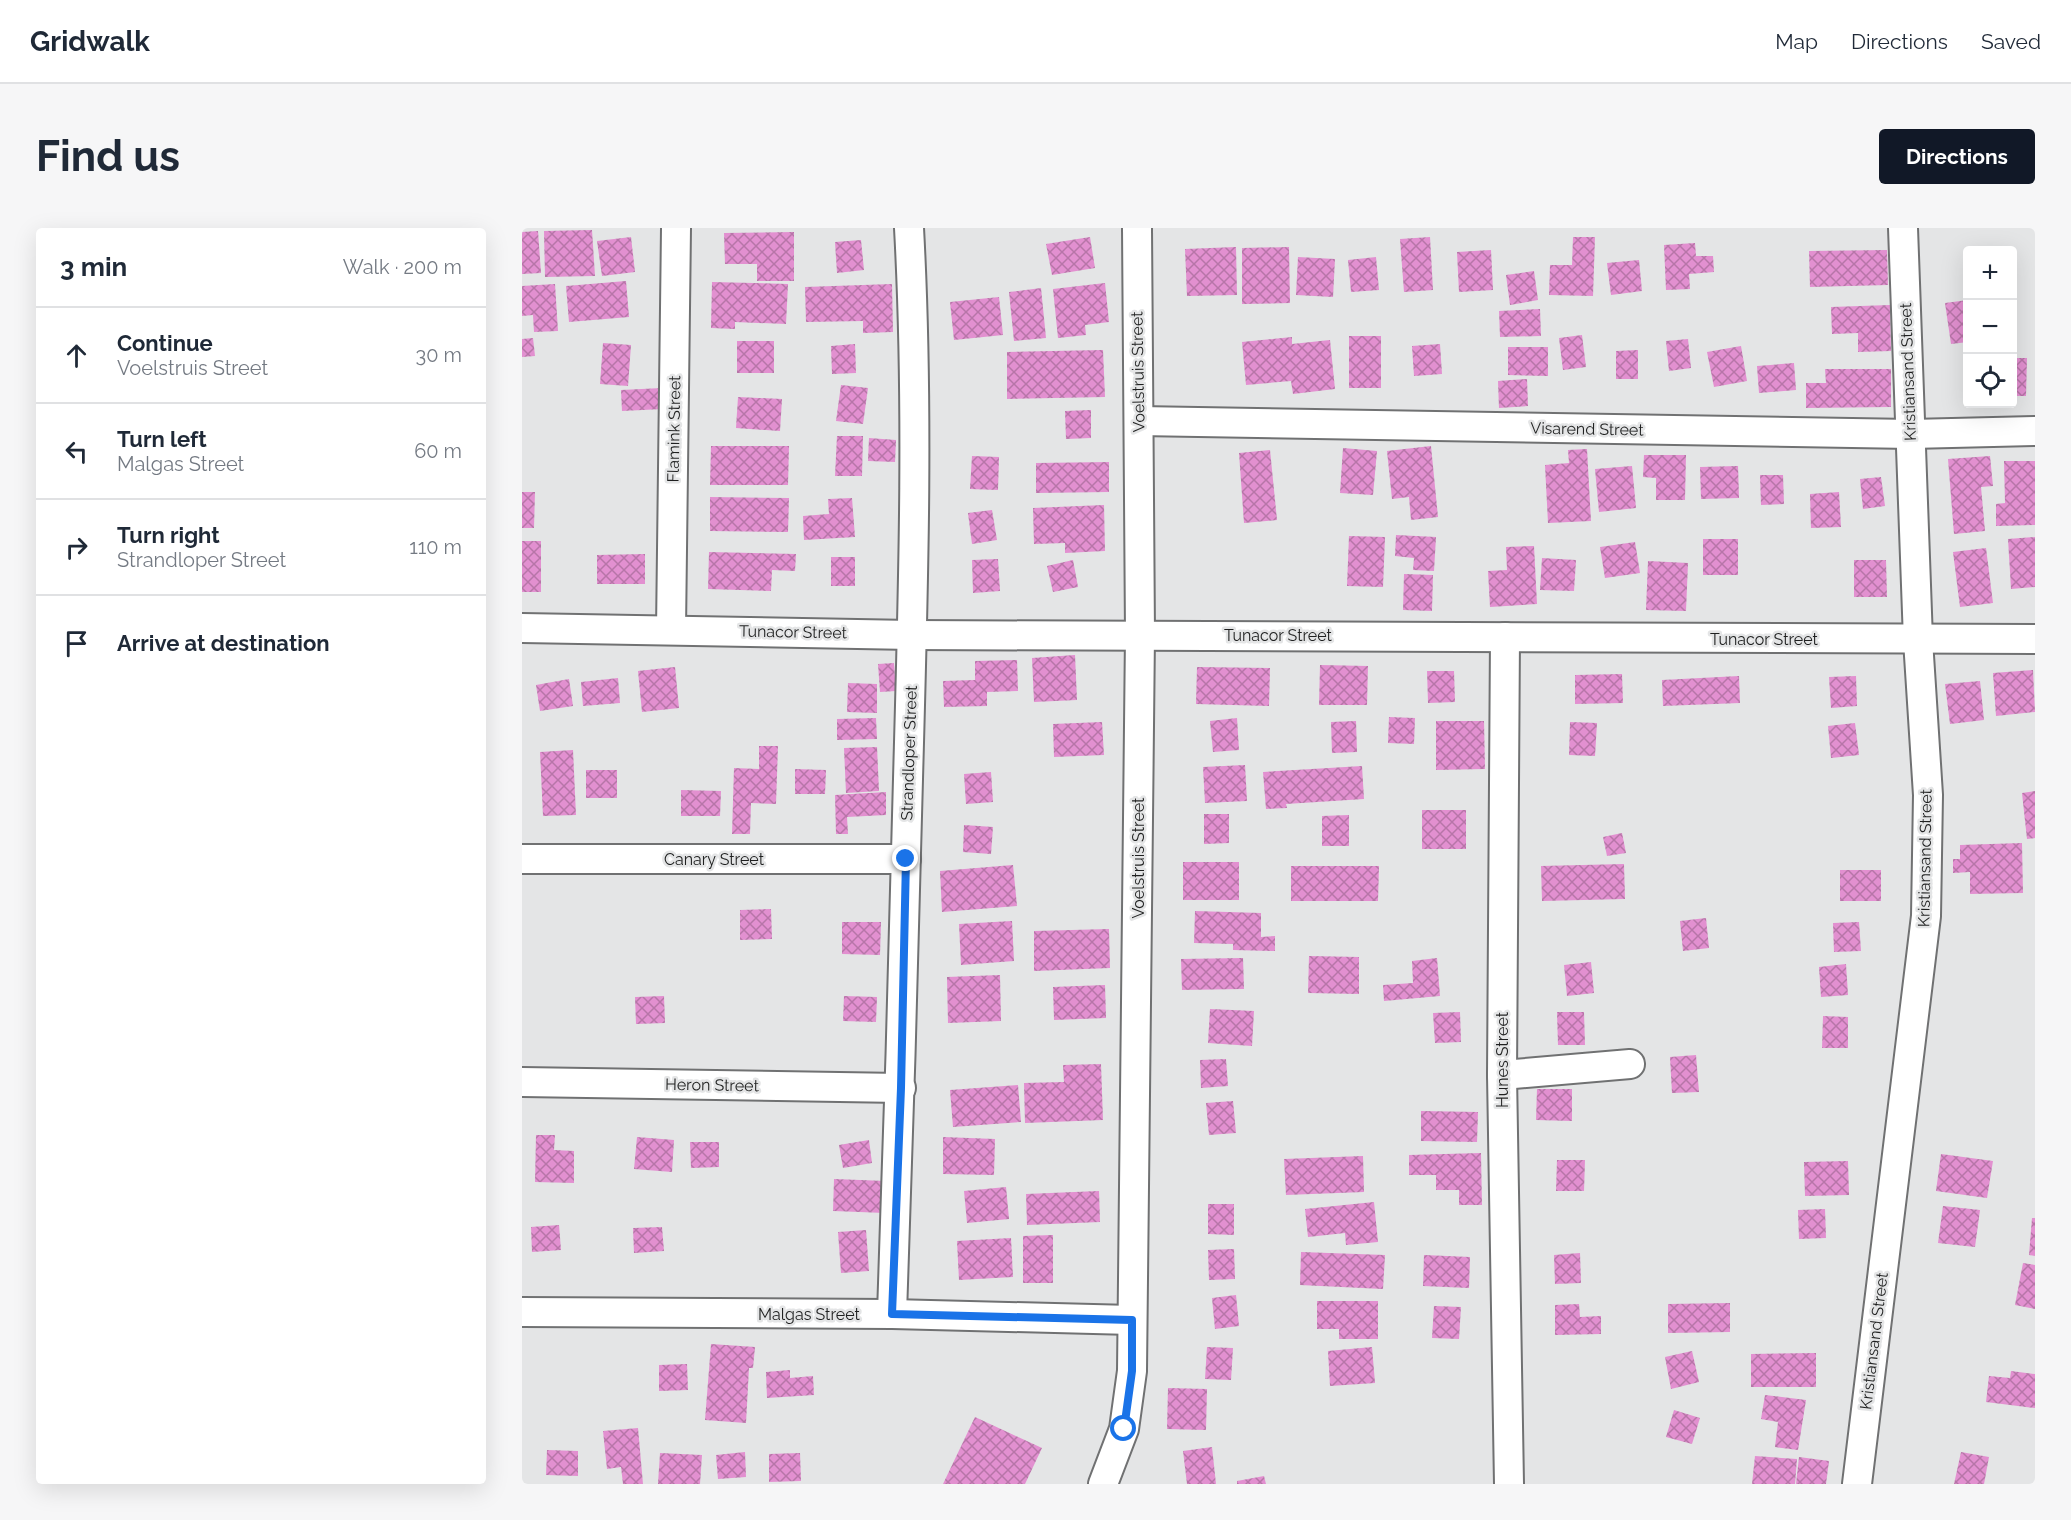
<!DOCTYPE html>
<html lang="en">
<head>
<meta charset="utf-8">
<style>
  body { margin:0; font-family:Raleway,sans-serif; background:#f6f6f7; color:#1f2937 }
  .controls { position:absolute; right:18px; top:18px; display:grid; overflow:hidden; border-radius:6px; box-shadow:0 6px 24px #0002 }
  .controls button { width:54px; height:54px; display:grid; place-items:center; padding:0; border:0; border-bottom:2px solid #e0e1e3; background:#fff; color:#1f2937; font:30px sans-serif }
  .stop { position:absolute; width:18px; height:18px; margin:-14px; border:4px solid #1a73e8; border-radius:50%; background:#fff }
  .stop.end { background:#1a73e8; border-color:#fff; box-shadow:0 2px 6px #0008 }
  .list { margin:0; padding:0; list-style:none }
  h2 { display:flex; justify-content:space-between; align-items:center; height:78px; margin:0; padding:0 24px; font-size:26px }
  h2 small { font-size:20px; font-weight:400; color:#747a83 }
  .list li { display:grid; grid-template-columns:39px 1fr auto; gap:18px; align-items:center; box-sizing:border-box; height:96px; padding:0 24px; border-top:2px solid #e0e1e3 }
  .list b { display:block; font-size:22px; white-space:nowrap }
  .list p { margin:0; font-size:20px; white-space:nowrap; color:#747a83 }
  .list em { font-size:20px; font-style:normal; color:#747a83 }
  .icon { flex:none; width:33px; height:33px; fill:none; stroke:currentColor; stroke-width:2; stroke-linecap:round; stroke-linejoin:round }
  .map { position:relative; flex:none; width:1513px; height:1256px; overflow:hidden; border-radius:6px }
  header { display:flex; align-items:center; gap:36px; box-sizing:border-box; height:84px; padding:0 30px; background:#fff; border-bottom:2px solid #e0e1e3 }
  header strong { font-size:28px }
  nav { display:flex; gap:33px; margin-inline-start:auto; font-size:21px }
  .intro { display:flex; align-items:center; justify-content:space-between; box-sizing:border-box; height:144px; padding:0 36px }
  h1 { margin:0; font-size:42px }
  .button { padding:15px 27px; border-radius:6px; background:#111827; color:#fff; font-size:21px; font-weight:700 }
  main { display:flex; gap:36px; padding:0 36px }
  aside { flex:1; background:#fff; border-radius:6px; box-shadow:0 6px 24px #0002 }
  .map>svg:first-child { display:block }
  .building { fill:url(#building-cross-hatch) }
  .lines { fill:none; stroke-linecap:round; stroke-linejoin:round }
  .minor-casing { stroke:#707172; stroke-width:32 }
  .minor { stroke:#fff; stroke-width:28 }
  .route { stroke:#1a73e8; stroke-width:8 }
  .labels { text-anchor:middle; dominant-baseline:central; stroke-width:5; stroke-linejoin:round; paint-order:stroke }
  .street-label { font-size:16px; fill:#1f2020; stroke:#e4e5e6 }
</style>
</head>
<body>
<header>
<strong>Gridwalk</strong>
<nav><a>Map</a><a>Directions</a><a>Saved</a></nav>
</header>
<div class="intro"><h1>Find us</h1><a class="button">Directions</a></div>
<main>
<aside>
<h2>3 min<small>Walk · 200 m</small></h2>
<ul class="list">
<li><svg class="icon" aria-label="ahead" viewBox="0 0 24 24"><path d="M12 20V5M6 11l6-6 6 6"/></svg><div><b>Continue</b><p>Voelstruis Street</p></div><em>30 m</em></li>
<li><svg class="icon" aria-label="left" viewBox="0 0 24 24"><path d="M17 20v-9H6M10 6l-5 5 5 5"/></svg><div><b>Turn left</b><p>Malgas Street</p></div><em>60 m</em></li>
<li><svg class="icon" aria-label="right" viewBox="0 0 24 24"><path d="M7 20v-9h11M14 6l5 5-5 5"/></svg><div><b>Turn right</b><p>Strandloper Street</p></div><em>110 m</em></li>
<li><svg class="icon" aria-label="arrive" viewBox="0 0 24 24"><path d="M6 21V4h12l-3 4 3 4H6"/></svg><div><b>Arrive at destination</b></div></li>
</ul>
</aside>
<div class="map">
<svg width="1513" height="1256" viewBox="0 0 1513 1256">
  <defs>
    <pattern id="building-cross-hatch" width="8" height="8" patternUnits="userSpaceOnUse" patternTransform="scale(1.5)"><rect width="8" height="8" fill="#e290d0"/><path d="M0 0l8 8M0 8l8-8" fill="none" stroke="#b775a8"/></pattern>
  </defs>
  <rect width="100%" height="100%" fill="#e4e5e6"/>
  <g class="building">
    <path d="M70,2L73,48L23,49L22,3Z"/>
    <path d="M16,3L19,45L0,46V4Z"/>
    <path d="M272,4V53H235V36H203L202,5Z"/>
    <path d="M109,9L113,44L80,48L75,13Z"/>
    <path d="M568,9L573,40L530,47L524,16Z"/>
    <path d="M908,9L911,62L882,64L878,11Z"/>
    <path d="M1051,9H1073L1071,68L1027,67L1028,37H1050Z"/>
    <path d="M339,12L342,42L315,45L313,14Z"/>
    <path d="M1173,15L1174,28H1191L1192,44L1167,46L1168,61L1144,62L1142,17Z"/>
    <path d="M714,19L715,67L665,68L663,21Z"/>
    <path d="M767,19L768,75L720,76V20Z"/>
    <path d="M969,22L971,62L937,64L935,24Z"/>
    <path d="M1365,22L1366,57L1288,59L1287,23Z"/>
    <path d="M776,29L813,31L811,69L774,67Z"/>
    <path d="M854,29L857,62L829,64L826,32Z"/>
    <path d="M1117,32L1120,63L1089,67L1085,35Z"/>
    <path d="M1012,43L1016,72L988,77L984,47Z"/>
    <path d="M104,53L107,89L47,94L44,58Z"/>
    <path d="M190,54L266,56L264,96L213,94V101L189,100Z"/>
    <path d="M583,55L587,94L563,97L564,107L536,110L531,61Z"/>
    <path d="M33,56L36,103L12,104L11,87L0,88V58Z"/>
    <path d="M370,56L371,104L341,105V93L284,94L283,59Z"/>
    <path d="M519,60L524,110L492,113L487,64Z"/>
    <path d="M477,69L481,107L432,112L428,74Z"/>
    <path d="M1446,72V114L1429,116L1423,75Z"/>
    <path d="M1368,77L1369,123L1336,124V105L1310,106L1309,79Z"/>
    <path d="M1018,81L1019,108L978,109L977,83Z"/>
    <path d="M1060,107L1064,139L1041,142L1037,110Z"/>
    <rect x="827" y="108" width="32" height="52"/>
    <path d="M770,109V116L808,112L813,161L771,166L769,153L724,157L720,114Z"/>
    <path d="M11,110L13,128L0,129V111Z"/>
    <path d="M1166,111L1169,140L1147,143L1144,113Z"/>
    <rect x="215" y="113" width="37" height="32"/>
    <path d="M81,115L109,117L106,158L78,156Z"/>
    <path d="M333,116L334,145L310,146L309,118Z"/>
    <path d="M918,116L920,146L892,148L890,118Z"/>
    <path d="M1219,118L1225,153L1192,159L1185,124Z"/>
    <path d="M986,119H1026V148L986,147Z"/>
    <path d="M581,122L583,169L485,171V124Z"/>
    <path d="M1116,122V151H1094V123Z"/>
    <path d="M1490,130H1505L1504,168H1490Z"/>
    <path d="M1272,135L1274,162L1237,165L1235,138Z"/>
    <path d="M1303,141H1369V179L1284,180V155H1304Z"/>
    <path d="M1005,151L1006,178L977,180L976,153Z"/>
    <path d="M319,157L346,160L341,196L314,193Z"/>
    <path d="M140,160L141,181L100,183L99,162Z"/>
    <path d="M216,169L260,171L258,203L214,200Z"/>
    <path d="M569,182V210L544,211L543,183Z"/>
    <path d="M315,208H341L340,248H313Z"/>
    <path d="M347,210L374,212L373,234L346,233Z"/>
    <path d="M189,218H267L266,257H188Z"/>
    <path d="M909,218L916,289L889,292L887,269L870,271L865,223Z"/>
    <path d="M821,220L855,223L851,267L818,265Z"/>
    <path d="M1065,221L1069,293L1026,295L1023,237L1047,235L1046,222Z"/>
    <path d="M748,222L755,292L722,295L717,225Z"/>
    <path d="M1122,227H1164L1163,272H1134V250L1121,249Z"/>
    <path d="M450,228L477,229L476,262L448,261Z"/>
    <path d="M1468,228L1471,258L1459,259L1463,303L1432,306L1426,231Z"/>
    <path d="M1482,233H1513V297L1474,298V276L1483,275Z"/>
    <path d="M587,234V264L514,265V235Z"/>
    <path d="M1110,238L1114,280L1077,284L1073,241Z"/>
    <path d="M1216,238L1217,270L1179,271L1178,239Z"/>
    <path d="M1238,247H1261L1262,276L1239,277Z"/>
    <path d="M1359,249L1363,278L1341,281L1338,251Z"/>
    <path d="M0,264H13L12,300H0Z"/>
    <path d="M1317,264L1319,299L1289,300L1288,266Z"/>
    <path d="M188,269L267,270L266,304L188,303Z"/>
    <path d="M330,270L333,309L282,312L281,288L307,286L306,271Z"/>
    <path d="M582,277L583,323L543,325V315L512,316L511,280Z"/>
    <path d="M470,282L475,312L450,316L446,285Z"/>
    <path d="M874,307L914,309L912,343L891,342L892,330L873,328Z"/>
    <path d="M827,308L863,309L861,359L825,358Z"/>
    <path d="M1513,309V359L1489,361L1486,311Z"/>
    <rect x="1181" y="311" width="35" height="36"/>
    <rect x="0" y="313" width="19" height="51"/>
    <path d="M1113,314L1118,345L1083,350L1078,319Z"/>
    <path d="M1012,318L1015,376L968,379L966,343L985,342L984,319Z"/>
    <path d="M1464,320L1471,375L1438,379L1431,324Z"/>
    <path d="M187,324L274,326L273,343L250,342L249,363L186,361Z"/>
    <path d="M123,326V356H75V327Z"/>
    <rect x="309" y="329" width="24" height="29"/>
    <path d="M1020,330L1054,332L1052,363L1018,362Z"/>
    <path d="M476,331L478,363L451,365L450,332Z"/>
    <path d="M551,332L556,359L531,364L525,338Z"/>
    <path d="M1332,332H1364L1365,369H1332Z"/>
    <path d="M1126,333L1166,335L1164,383L1124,382Z"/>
    <path d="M882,346L911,347L910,383L881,382Z"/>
    <path d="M553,427L555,472L512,474L510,430Z"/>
    <path d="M495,432L496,463L465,464V478L422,479L421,453L453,452V433Z"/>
    <path d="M372,435L374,463L358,464L356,436Z"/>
    <path d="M798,437L846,438L845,477H797Z"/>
    <path d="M153,439L157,480L120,484L116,443Z"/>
    <path d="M675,439L748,440L747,478L674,476Z"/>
    <path d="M1511,442L1513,484L1474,488L1471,445Z"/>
    <path d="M905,443H932L933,474L906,475Z"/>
    <path d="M1100,446L1101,475L1053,476V447Z"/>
    <path d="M1217,448L1218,475L1141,478L1140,452Z"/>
    <path d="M1334,448L1335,478L1309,480L1307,449Z"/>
    <path d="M96,450L98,475L61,478L59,454Z"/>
    <path d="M47,451L51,478L18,483L14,457Z"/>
    <path d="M1458,453L1462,492L1428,496L1423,456Z"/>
    <path d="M326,455L355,456V485L325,484Z"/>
    <path d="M867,489L893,490L892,516L866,515Z"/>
    <path d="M354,490L355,511L315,512V491Z"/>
    <path d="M715,490L717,522L691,524L688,493Z"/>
    <path d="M834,493L835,524L810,525L809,494Z"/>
    <path d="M914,493H962L963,541L914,542Z"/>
    <path d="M580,494L582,527L532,529L531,496Z"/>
    <path d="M1048,494L1075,495L1073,528L1047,527Z"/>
    <path d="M1333,495L1337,527L1309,530L1306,498Z"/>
    <path d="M237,518H256L254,576L229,575L228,606H210L212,540L237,541Z"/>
    <path d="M355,519L357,563L324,565L322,520Z"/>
    <path d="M51,522L54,587L21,588L18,524Z"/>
    <path d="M723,537L725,573L683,575L681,539Z"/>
    <path d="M840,538L842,571L764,576L765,580L744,581L741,544Z"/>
    <path d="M273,541L304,542L303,566H273Z"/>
    <rect x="64" y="542" width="31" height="28"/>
    <path d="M469,544L471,574L444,576L442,546Z"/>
    <path d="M159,562L199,563L198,588H159Z"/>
    <path d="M1513,563V610L1505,611L1500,565Z"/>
    <path d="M364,564V587L325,589L326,606H314L313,567Z"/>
    <rect x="900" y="582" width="44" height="39"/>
    <path d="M682,586H707V615L682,616Z"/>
    <path d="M827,587V618H800V588Z"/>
    <path d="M442,597L471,599L469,626L441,624Z"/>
    <path d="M1100,605L1104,625L1085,628L1081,609Z"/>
    <path d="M1500,615L1501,665L1448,666V644L1431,645V631H1438V617Z"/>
    <rect x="661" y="634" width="56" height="38"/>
    <path d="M1102,636L1103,671L1020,673L1019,638Z"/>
    <path d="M491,637L495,678L420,684L418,643Z"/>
    <path d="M769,638H857L856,673H769Z"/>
    <rect x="1318" y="642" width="41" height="31"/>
    <path d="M249,681L250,711L218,712V682Z"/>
    <path d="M673,683L739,685V709L753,708V723L711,722V716L672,715Z"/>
    <path d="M1184,690L1187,720L1161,723L1158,693Z"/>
    <path d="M490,693L492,733L439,737L437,696Z"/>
    <path d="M320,694H359L358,727L320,726Z"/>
    <path d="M1337,694L1339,723L1312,724L1311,695Z"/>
    <path d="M587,701L588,740L512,743V703Z"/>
    <path d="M787,728L837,729V766L786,765Z"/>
    <path d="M721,730L722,761L660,762L659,731Z"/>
    <path d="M915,730L918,768L862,773L861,757L891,755L890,733Z"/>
    <path d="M1069,734L1072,765L1045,768L1042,737Z"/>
    <path d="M1324,736L1326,767L1299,769L1297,739Z"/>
    <path d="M478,747L479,793L426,795L425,749Z"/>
    <path d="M583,757L584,790L532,792L531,759Z"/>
    <path d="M142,768L143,795L114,796L113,769Z"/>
    <path d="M322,768L355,769L354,794L321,793Z"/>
    <path d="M688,781L732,783L730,818L686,815Z"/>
    <path d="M938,784L939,814L913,815L911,785Z"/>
    <path d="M1035,784H1062L1063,817H1036Z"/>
    <path d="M1301,788L1326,789V820H1300Z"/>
    <path d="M1174,827L1177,864L1150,865L1148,829Z"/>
    <path d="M704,831L706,858L679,860L678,832Z"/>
    <path d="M579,836L581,892L503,895L502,855L542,854L541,837Z"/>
    <path d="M496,857L499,894L431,899L428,862Z"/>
    <path d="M1015,861H1050V893L1014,892Z"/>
    <path d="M711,873L714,905L687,907L684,875Z"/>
    <path d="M899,883L956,884L955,914L899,913Z"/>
    <path d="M14,907H33L32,922L52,923V955L13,954Z"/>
    <path d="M115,909L152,912L150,944L112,941Z"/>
    <path d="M421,909L473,911L472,947L421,946Z"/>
    <path d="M347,912L350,935L321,940L317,917Z"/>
    <path d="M168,914H197V939L169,940Z"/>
    <path d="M959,925L960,977H937V962H914V947H887V927Z"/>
    <path d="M1419,926L1471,933L1465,970L1414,963Z"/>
    <path d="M841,928L842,964L764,967L762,931Z"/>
    <path d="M1035,932H1063L1062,963H1034Z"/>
    <path d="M1326,933L1327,967L1283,968L1282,934Z"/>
    <path d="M312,951L364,953L363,985L311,983Z"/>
    <path d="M484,959L487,991L445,995L442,963Z"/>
    <path d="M577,963L578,994L505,997L504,966Z"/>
    <path d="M852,974L856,1014L824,1017L823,1005L786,1009L783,981Z"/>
    <path d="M686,976H712V1007L686,1006Z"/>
    <path d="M1421,978L1458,982L1453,1019L1416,1015Z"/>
    <path d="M1303,981L1304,1010L1277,1011L1276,982Z"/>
    <path d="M1510,990H1513V1028L1507,1027Z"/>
    <path d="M37,997L39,1022L10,1024L9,999Z"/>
    <path d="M140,999L142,1023L112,1025L111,1000Z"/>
    <path d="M344,1002L347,1043L319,1045L316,1004Z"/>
    <path d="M531,1007V1055H501V1008Z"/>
    <path d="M489,1010L491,1049L437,1052L435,1013Z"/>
    <path d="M712,1021L713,1051L687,1052L686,1022Z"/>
    <path d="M779,1024L863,1027L861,1061L778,1057Z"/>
    <path d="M1058,1025L1059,1055L1033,1056L1032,1027Z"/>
    <path d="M902,1027L948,1029L947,1060L901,1058Z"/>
    <path d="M1501,1035L1513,1037V1081L1493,1077Z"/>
    <path d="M714,1067L717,1098L693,1101L690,1070Z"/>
    <path d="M795,1073H856V1111H817V1101H795Z"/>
    <path d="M1208,1075V1104L1146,1105V1076Z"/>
    <path d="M1057,1076L1058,1089L1079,1088V1106L1033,1107V1077Z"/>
    <path d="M912,1078L939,1079L937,1111L910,1110Z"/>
    <path d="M189,1116L233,1119L231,1140H227L224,1195L183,1192Z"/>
    <path d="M685,1119L711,1120L709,1152L683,1151Z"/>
    <path d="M850,1119L853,1155L808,1158L806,1123Z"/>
    <path d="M1170,1123L1177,1154L1149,1161L1143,1129Z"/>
    <path d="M1294,1125V1159H1229V1126Z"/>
    <path d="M165,1136L166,1162L137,1163V1137Z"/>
    <path d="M268,1142V1150L291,1148L292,1167L245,1170L244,1144Z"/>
    <path d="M1489,1143L1513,1146V1180L1464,1174L1467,1148L1488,1150Z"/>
    <path d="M646,1160L685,1161L684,1202L645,1201Z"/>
    <path d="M1243,1167L1284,1172L1276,1222L1253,1219L1256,1194L1239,1191Z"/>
    <path d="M1152,1182L1178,1190L1170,1216L1144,1209Z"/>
    <path d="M453,1189L520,1220L503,1256H421Z"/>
    <path d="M116,1200L121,1256H101L99,1239L85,1241L81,1203Z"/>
    <path d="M690,1219L694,1256H665L661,1223Z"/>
    <path d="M25,1222L56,1223V1248L24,1247Z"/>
    <path d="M223,1224L224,1249L196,1251L194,1227Z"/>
    <path d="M1439,1224L1467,1229L1462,1256H1432Z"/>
    <path d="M138,1225L180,1227L178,1256H136Z"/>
    <path d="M278,1225L279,1253L247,1254V1226Z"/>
    <path d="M1233,1228L1275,1231L1273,1256H1230Z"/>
    <path d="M1277,1229L1307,1233L1304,1256H1274Z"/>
    <path d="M742,1248L744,1256H715V1253Z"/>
  </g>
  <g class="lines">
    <defs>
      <g id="minor">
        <path d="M617,193L1389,206L1513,203"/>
        <path d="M0,400L390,407L1513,411"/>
        <path d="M149,402L154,0"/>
        <path d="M983,409L980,847L987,1256"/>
        <path d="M0,631H384"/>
        <path d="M980,847L1108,836"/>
        <path d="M0,854L379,860"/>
        <path d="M0,1084L370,1086L610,1092"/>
        <path d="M370,1086C377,908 381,729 386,551C391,368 397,183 387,0"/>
        <path d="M581,1256L602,1201L610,1143L618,406L615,0"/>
        <path d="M1335,1256L1404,688L1406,567L1396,412L1381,0"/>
      </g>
    </defs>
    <use href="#minor" class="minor-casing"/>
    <use href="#minor" class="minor"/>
  </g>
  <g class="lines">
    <path class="route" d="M384,631L379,860L370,1086L610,1092V1143L602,1201"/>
  </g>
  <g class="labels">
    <g class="street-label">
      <text transform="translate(616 144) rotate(-91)">Voelstruis Street</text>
      <text transform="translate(1386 144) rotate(-92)">Kristiansand Street</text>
      <text transform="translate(152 201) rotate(-89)">Flamink Street</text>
      <text transform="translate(1065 201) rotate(1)">Visarend Street</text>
      <text transform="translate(271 404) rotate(1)">Tunacor Street</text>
      <text x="756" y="407">Tunacor Street</text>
      <text x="1242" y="411">Tunacor Street</text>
      <text transform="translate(387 525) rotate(-88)">Strandloper Street</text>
      <text transform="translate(616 630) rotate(-90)">Voelstruis Street</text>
      <text transform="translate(1403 630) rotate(-89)">Kristiansand Street</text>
      <text x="192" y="631">Canary Street</text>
      <text transform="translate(980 832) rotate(-90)">Hunes Street</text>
      <text transform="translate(190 857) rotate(1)">Heron Street</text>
      <text x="287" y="1086">Malgas Street</text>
      <text transform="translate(1352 1113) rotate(-83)">Kristiansand Street</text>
    </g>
  </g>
</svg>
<div class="controls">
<button>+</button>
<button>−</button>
<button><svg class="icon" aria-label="locate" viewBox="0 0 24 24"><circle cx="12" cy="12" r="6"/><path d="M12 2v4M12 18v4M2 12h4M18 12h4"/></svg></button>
</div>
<div class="stop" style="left:602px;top:1201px"></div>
<div class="stop end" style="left:384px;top:631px"></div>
</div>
</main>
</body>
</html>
